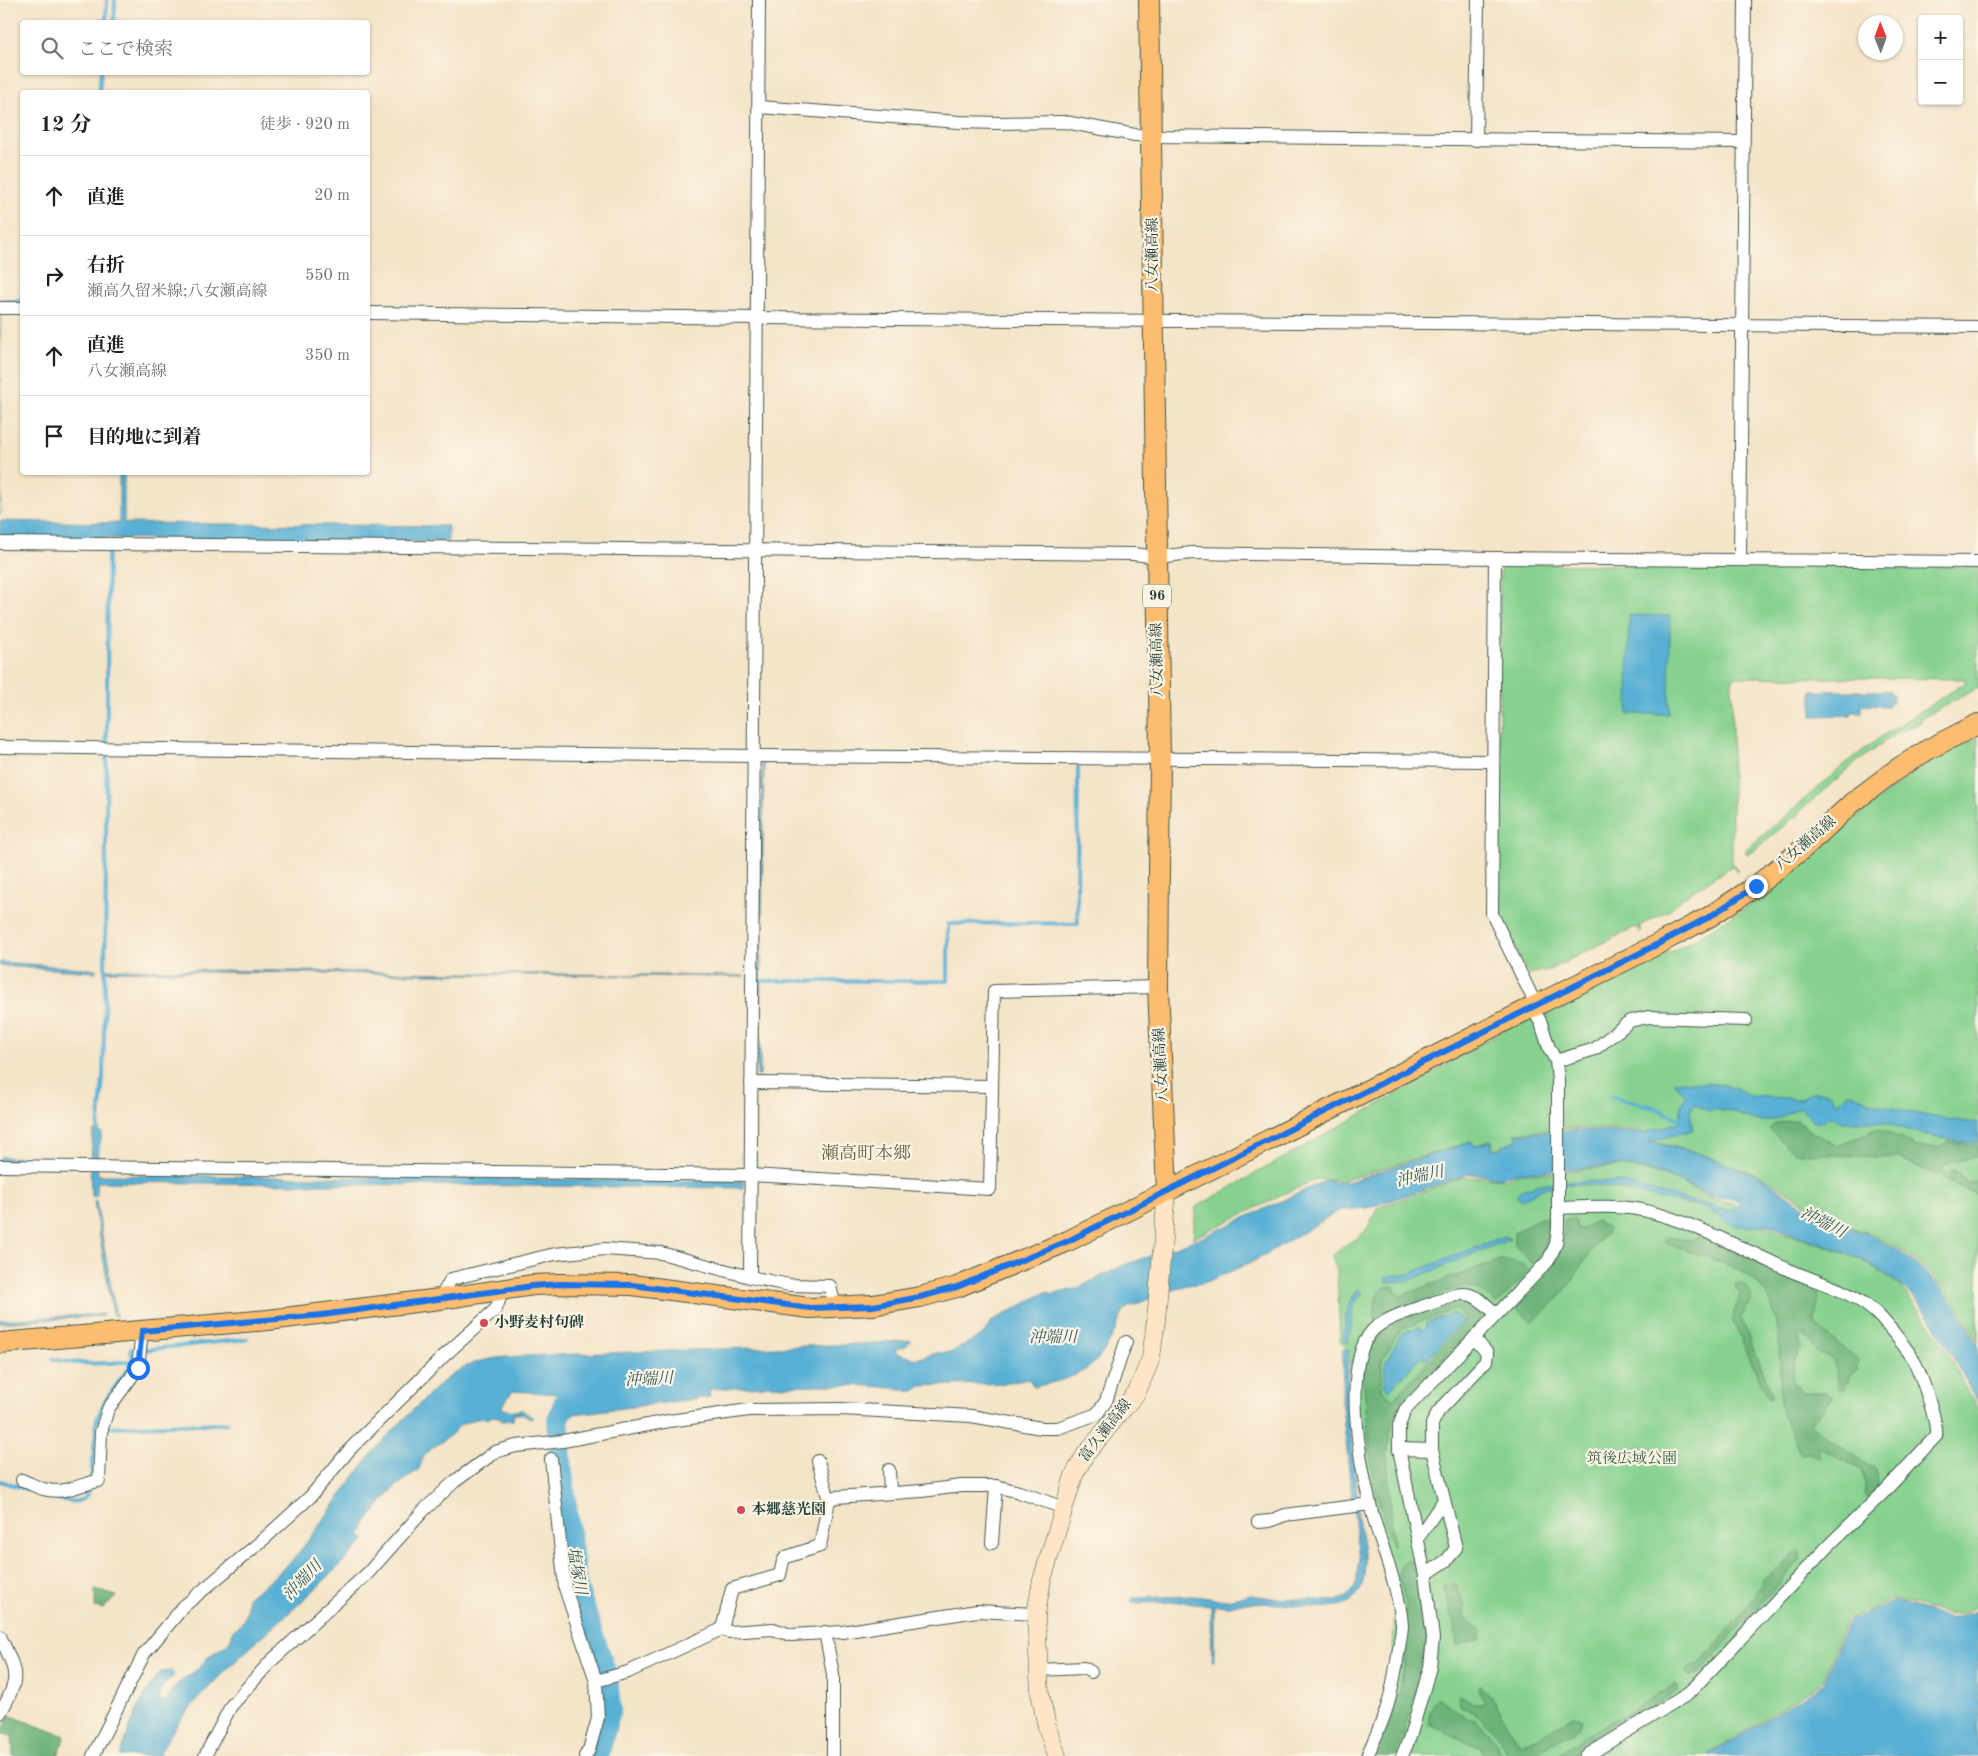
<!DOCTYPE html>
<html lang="ja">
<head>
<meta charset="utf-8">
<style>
  body { margin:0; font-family:"Old Standard TT","Noto Serif JP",serif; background:#f2f2f2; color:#202124 }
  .controls { position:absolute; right:15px; top:15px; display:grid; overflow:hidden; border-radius:5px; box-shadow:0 1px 4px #0004 }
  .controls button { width:45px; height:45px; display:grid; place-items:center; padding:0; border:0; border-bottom:1px solid #e0e0e0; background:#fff; color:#202124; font:25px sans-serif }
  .compass { position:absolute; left:1858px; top:15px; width:45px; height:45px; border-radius:50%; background:#fff; box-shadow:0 1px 4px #0004; rotate:359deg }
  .stop { position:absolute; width:15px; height:15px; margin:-11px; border:4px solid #1a73e8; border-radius:50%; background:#fff }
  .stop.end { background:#1a73e8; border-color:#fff; box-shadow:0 1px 5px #0008 }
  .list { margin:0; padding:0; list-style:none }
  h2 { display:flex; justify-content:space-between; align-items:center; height:65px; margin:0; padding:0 20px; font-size:21px }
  h2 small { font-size:16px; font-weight:400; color:#757577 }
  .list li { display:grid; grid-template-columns:32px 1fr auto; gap:15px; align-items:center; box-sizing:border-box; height:80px; padding:0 20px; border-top:1px solid #e0e0e0 }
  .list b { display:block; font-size:19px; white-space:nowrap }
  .list p { margin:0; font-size:16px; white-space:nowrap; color:#757577 }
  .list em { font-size:16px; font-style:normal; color:#757577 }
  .icon { flex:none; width:28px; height:28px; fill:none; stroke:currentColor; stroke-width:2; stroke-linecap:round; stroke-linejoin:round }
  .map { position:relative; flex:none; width:1978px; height:1756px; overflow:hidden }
  .search { position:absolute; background:#fff; box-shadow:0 1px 4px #0004; left:20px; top:20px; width:350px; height:55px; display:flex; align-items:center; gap:12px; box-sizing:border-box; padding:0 18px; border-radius:5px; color:#757577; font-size:19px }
  .panel { position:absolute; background:#fff; box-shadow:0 1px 4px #0004; left:20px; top:90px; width:350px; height:385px; border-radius:5px }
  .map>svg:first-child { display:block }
  .green { fill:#87d290; stroke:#538862 }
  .forest { fill:#6db47a; stroke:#467857; fill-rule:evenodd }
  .water { fill:#58b0d5; stroke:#3c7684 }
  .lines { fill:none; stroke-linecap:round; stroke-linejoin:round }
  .stream { stroke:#58b0d5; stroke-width:4 }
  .river { stroke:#58b0d5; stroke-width:22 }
  .minor-casing { stroke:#3f564a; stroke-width:14 }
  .secondary-casing { stroke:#3f564a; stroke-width:19 }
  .primary-casing { stroke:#3f564a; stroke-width:22 }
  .minor { stroke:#fff; stroke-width:12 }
  .secondary { stroke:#fee5c5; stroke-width:18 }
  .primary { stroke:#fcbd6f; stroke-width:20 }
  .route { stroke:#1a73e8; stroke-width:6 }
  .poi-dot { fill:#d1495b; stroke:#fcf5e5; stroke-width:2 }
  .labels { text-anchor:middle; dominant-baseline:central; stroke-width:4.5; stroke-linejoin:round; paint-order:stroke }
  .shield { fill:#fcf5e5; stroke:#617469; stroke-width:1 }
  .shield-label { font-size:14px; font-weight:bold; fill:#1f3d34 }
  .street-label { font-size:15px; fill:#1f3d34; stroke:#fcf5e5 }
  .poi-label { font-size:15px; font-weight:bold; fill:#1f3d34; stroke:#fcf5e5; text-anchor:start }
  .park-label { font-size:15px; fill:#345b46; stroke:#fcf5e5 }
  .water-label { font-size:16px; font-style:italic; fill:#2d5a5c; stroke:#fcf5e5 }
  .quarter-label { font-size:18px; fill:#6b664d; stroke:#fcf5e5 }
</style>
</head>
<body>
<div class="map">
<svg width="1978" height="1756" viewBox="0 0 1978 1756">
  <rect width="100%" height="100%" fill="#fcf5e5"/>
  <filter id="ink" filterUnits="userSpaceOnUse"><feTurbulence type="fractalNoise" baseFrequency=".02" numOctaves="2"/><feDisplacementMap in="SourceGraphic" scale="10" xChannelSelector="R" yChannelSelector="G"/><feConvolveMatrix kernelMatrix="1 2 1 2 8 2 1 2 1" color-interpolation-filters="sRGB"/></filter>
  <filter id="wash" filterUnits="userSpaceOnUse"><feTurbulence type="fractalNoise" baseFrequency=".0096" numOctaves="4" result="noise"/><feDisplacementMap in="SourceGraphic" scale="20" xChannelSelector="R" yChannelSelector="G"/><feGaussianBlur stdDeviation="1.12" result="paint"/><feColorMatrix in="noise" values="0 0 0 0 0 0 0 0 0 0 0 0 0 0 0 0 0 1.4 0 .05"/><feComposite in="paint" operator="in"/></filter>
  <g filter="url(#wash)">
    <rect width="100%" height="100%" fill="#f4e4c8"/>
    <g class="green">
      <path d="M0,312L1,514H0Z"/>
      <path d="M1507,564L1733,566L1736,569L1745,565L1978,567V688L1922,718L1921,722H1919L1917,725C1893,727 1821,793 1800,811L1798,816L1793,818L1752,852L1748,854L1745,852L1747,849L1845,764L1882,736L1965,683L1966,679L1732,677V863L1738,870L1737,871L1732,866L1682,898L1668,911L1639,926L1641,933L1635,927L1549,970L1528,974L1498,911L1500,571Z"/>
      <path d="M1978,738V1343C1958,1300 1927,1263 1885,1241C1877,1237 1869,1231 1860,1231L1816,1210L1764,1177L1692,1151L1654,1142L1641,1131L1570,1128L1515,1133L1518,1139L1496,1149L1493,1148L1492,1141L1490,1140L1475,1146L1471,1142L1341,1181L1316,1179L1193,1238L1196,1207L1413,1085L1512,1025L1595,989L1688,943L1744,909L1778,885L1857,816L1909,776L1943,754Z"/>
      <path d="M1619,1166L1646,1171L1674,1179L1709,1197L1735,1204L1763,1226L1821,1244L1860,1259L1882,1273L1900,1286L1939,1336L1964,1386L1978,1407V1606L1964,1613L1946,1615L1924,1607L1891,1600L1846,1620L1823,1682L1706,1756H1363C1370,1740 1379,1723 1383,1706C1391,1675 1396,1633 1394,1602L1353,1401L1349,1351L1340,1342L1337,1271L1332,1258C1337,1246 1355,1242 1363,1233C1370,1227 1373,1216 1377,1208L1461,1178L1479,1177L1505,1179L1521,1173H1547Z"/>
    </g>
    <g class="forest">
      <path d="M1796,1120L1807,1129L1837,1146L1852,1139L1876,1129L1890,1133L1916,1147H1940L1948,1142L1978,1146V1156L1946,1164L1941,1171L1947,1174L1954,1171L1967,1182L1978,1181V1195L1899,1158L1794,1153L1769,1129L1776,1123Z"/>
      <path d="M1540,1218H1548C1548,1236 1547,1252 1533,1264L1514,1245V1233C1523,1227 1532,1224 1540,1218Z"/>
      <path d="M1565,1219H1573L1576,1223L1577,1229H1585L1587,1226L1596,1221L1608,1228V1233C1593,1244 1587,1258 1577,1273C1565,1293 1550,1309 1531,1322L1516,1308C1534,1290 1557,1269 1563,1242C1565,1235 1564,1226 1565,1219Z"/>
      <path d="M1700,1236L1770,1269L1819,1289L1815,1322L1821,1330L1858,1360L1857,1370L1850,1375L1845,1390H1839C1835,1381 1838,1371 1834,1363C1831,1356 1824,1356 1818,1352C1812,1348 1812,1340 1803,1335L1799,1337L1801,1349L1794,1362L1792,1381L1802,1392H1826L1833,1397L1811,1423L1824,1436L1875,1469L1878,1489L1870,1497L1865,1496V1483L1861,1469L1818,1447L1820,1458L1809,1453L1801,1454C1795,1439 1785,1425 1781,1408C1779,1401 1780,1393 1780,1385C1779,1347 1784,1305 1751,1278C1726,1259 1690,1255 1663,1240L1666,1237C1677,1238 1691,1243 1700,1236Z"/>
      <path d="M1500,1260C1510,1261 1523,1261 1529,1271L1497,1304C1489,1298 1478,1287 1467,1287C1446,1288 1398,1313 1376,1322L1375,1319C1375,1303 1373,1288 1393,1286L1400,1296Z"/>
      <path d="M1738,1282C1760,1291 1750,1304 1741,1318L1772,1393L1771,1398L1768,1397L1733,1322C1732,1313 1738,1304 1740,1295L1735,1286Z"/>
      <path d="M1462,1297L1468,1299L1484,1311V1318L1400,1405L1392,1424L1387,1452L1393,1545H1392L1373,1481L1363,1376C1367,1322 1420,1313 1462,1297ZM1455,1309L1465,1319L1464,1323L1393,1399L1382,1389V1360L1401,1329Z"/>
      <path d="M1797,1552H1800V1560L1698,1674L1691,1677L1687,1673L1689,1668L1698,1664L1741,1616L1764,1579Z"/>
      <path d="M1407,1559L1413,1561L1421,1589L1428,1623L1422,1673L1396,1756H1375C1386,1729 1398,1700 1403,1672C1407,1650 1406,1627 1406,1606C1405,1588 1390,1573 1407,1559Z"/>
      <path d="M1455,1583L1465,1606L1464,1615L1468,1622L1481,1630L1480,1639L1457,1645L1455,1630L1444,1587Z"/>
      <path d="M95,1590L117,1596L103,1609L95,1607Z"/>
      <path d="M1480,1685C1497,1701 1505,1725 1519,1744L1539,1737L1573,1717L1583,1720L1580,1727L1532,1756H1509L1495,1731L1474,1713L1461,1706L1458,1698L1460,1695L1475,1704H1481L1485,1702L1478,1689Z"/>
      <path d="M1676,1685L1678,1691L1569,1756H1556L1585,1736Z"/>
      <path d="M1438,1697L1467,1718L1475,1720L1489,1732L1503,1756H1483L1481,1748L1429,1725C1427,1716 1432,1704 1438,1697Z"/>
      <path d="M9,1715L65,1736L58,1756H13L12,1736L2,1734Z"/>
    </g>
    <g class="water">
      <path d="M119,472L124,473V523L448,526V542L0,537V521L119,523Z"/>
      <path d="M1629,615L1670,616L1669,714H1628Z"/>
      <path d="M1812,691H1890V694H1893V702H1889V706L1862,705V712H1852L1851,715L1812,716Z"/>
      <path d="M762,761H764L760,1076H757Z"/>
      <path d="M0,962L96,969V972L0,966Z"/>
      <path d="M106,969L744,976V977L106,971Z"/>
      <path d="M1682,1081L1726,1085L1751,1096L1802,1099L1811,1093L1822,1091L1829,1093L1838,1103L1848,1093C1860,1094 1867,1102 1877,1104C1910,1113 1945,1120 1978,1123V1143L1960,1142L1915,1132L1881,1122H1843L1830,1116L1822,1122H1813L1800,1107C1788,1114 1773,1123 1758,1121C1740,1117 1728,1106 1708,1111L1694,1104L1690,1110L1693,1130L1649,1142L1697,1153L1765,1179L1794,1200L1815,1212L1860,1232C1867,1232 1874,1237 1880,1240C1918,1260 1951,1293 1970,1331C1972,1337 1977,1343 1978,1349C1978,1364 1978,1386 1978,1402C1952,1362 1940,1318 1901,1286C1870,1259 1831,1246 1793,1234C1784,1231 1773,1225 1764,1225C1754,1225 1749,1228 1738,1226C1721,1222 1717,1213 1704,1208C1694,1204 1682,1203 1671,1201C1637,1193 1582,1178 1548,1187C1539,1189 1529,1196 1521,1201L1516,1195L1525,1188L1547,1183L1584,1181L1620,1182L1729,1211L1740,1206L1738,1202L1733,1199L1711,1196L1675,1179L1647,1170L1620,1165L1547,1171L1521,1172L1498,1178L1484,1175L1469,1174L1368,1208L1340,1210L1258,1259L1204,1283L1187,1285L1128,1307C1119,1316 1118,1326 1112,1337C1094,1374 1072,1378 1034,1387L1029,1379L1008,1383L921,1386L914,1391C868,1383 820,1385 774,1386L769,1384L764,1386L711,1389L709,1391L710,1397L574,1414L565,1419L563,1423L552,1425C552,1413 559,1407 558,1394L513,1391L502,1406L503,1409L514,1411L522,1410L533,1418L531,1419L521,1414H514L513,1420L502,1421L498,1417L493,1416L489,1418L475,1419L460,1425L451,1435L428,1451L423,1458L419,1469L393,1489L365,1524L361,1535L365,1540C333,1573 300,1604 265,1634C225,1671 183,1707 158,1756H120C130,1727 140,1695 161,1672L171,1671L174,1674L173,1677C164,1683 160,1689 159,1700L166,1701L176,1685L199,1668L209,1656L226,1645L231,1639L233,1630C246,1624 247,1610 248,1597C267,1583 289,1566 304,1546C326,1518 345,1488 367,1460C382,1441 399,1424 416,1407C432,1391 447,1376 467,1366C484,1358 504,1357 523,1356L862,1344L911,1340L906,1346L896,1349V1353L917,1359L936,1353L952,1352L984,1334L991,1322L1046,1292L1052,1295L1078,1288L1124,1265L1203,1237L1327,1180L1335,1183L1347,1182L1472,1142L1475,1146L1492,1141V1149H1499L1518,1139L1516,1134L1574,1130L1643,1133L1680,1122L1681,1105L1686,1096L1674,1082Z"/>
      <path d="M97,1130L102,1133L97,1161L98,1175L743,1181L744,1188L97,1182V1196L93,1197L91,1194L90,1164L0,1161V1157L91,1159L93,1132Z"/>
      <path d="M96,1201L116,1316L113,1315L94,1202Z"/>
      <path d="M1504,1236L1510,1239L1408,1281L1387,1282L1385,1278L1391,1276L1406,1275Z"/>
      <path d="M1358,1289L1363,1292L1355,1303L1348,1343L1343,1342C1345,1322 1346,1305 1358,1289Z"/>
      <path d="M1453,1313L1463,1321L1426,1360L1422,1356L1389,1390L1385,1387V1363L1402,1333L1419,1326L1421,1330L1427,1327L1426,1323Z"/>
      <path d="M103,1314L102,1316L0,1323V1320Z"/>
      <path d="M1343,1349H1348L1347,1400L1358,1501C1356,1520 1363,1536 1364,1555C1369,1614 1335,1609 1291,1605C1275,1603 1258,1603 1241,1603L1229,1606L1214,1605V1661H1212L1211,1605L1185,1602L1132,1603V1598L1193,1596L1226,1600L1251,1595L1273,1598L1336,1601L1346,1597L1355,1587L1359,1558L1342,1407Z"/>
      <path d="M1892,1602L1923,1610L1948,1619L1972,1613L1978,1610V1756H1708L1824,1684L1848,1621Z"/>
    </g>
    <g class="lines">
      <g class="stream">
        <path d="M106,22L107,0"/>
        <path d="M114,22L115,0"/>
        <path d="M99,92L101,72"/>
        <path d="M0,301H22"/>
        <path d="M762,981H948V924L1022,923L1078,924L1077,895L1078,767"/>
        <path d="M1611,1096L1656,1108L1681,1120"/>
        <path d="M98,1130L103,1079L105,988L108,546"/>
        <path d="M143,1350L247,1339"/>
        <path d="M53,1359C77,1365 107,1364 132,1361"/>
        <path d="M105,1427L228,1423"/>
        <path d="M91,1478L97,1419L105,1401L133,1362L131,1349"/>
        <path d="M0,1481L33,1491"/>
        <path d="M45,1495C60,1500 89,1510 88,1486"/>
      </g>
      <path class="river" d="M567,1396L558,1420L562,1474L576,1585L607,1677L610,1709L598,1756"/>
    </g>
  </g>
  <g filter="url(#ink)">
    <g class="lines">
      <defs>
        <g id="minor">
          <path d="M759,107L959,122L999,123L1065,122L1135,135L1152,136L1743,142"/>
          <path d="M1476,140L1478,0"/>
          <path d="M0,308H22"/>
          <path d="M368,313L757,318L1978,327"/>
          <path d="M0,543L1134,554L1157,557L1192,553L1495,558L1978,562"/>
          <path d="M1495,558L1492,914L1536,1005"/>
          <path d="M1740,560L1745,0"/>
          <path d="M0,747L754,756L1492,761"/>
          <path d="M1556,1061L1595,1049L1630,1021L1648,1017L1746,1020"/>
          <path d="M751,1083L992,1086"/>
          <path d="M0,1166L750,1175L990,1189L994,991L1158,987"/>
          <path d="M1559,1208C1586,1207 1615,1205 1642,1210C1689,1220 1744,1250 1789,1270C1819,1283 1851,1290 1876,1313C1887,1323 1901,1342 1910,1354C1919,1367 1938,1421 1936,1436L1884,1492L1829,1545L1688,1694L1586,1756"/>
          <path d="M750,1277L759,0"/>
          <path d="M440,1299L451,1279L555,1254L605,1249L661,1253L750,1277L789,1285L830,1286L835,1307"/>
          <path d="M1399,1449L1432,1450"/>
          <path d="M551,1459L565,1588L596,1681L598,1718L589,1750L585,1756"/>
          <path d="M889,1470L890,1493"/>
          <path d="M22,1480C30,1483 39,1489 48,1490C65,1494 83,1483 99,1481L101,1432L108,1409L138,1368L142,1331"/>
          <path d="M829,1500L836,1497L922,1491L961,1486H996L1019,1492L1064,1508"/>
          <path d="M1258,1522L1270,1521L1285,1515L1370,1504"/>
          <path d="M1418,1538L1444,1500"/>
          <path d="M992,1543L996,1486"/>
          <path d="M1425,1575L1447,1560L1456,1548L1432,1450V1424L1438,1412L1486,1361L1487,1353L1474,1338"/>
          <path d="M722,1629L732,1589L780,1575L783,1561L786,1557L820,1546L829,1500L818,1461"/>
          <path d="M825,1632L833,1674V1756"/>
          <path d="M0,1636C16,1672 22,1677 0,1713"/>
          <path d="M1038,1670L1084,1668L1091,1672"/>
          <path d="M596,1681L628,1672L722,1629L729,1632L773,1629L791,1635L842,1632L977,1611L1036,1614"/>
          <path d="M93,1756L144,1654L184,1606L265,1538L310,1497L351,1448L446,1354L496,1309L503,1290"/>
          <path d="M205,1756L231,1706L271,1661L368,1573L423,1511L454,1482L495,1452L516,1446L563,1441L669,1421L749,1410L841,1409L971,1416L1041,1428H1058L1097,1414L1106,1401L1126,1342"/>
          <path d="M1367,1756C1374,1740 1382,1724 1387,1707C1393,1688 1396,1667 1399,1648C1400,1640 1402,1632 1402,1625C1399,1585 1379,1543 1370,1504C1360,1464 1342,1364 1372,1331C1384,1318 1413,1310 1430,1304C1463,1291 1469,1287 1496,1314"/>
          <path d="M1402,1756L1410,1737L1430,1667L1433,1638L1425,1575L1399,1449V1426L1405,1410L1548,1261L1556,1244L1558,1228V1081L1556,1061L1549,1048L1541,1023L1532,1007"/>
        </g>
        <path id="secondary" d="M1057,1756L1047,1727L1040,1693L1036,1614L1042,1580L1074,1475L1085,1455L1137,1392L1151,1358L1156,1320L1167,1191"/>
        <g id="primary">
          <path d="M1149,0L1160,758L1158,987L1167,1191"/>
          <path d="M0,1343L268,1320L440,1299L533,1285L559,1284L632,1285L810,1308L873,1305L920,1297L957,1287L1068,1241L1656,945L1709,917L1756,886L1805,847L1852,803L1897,769L1929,749L1978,724"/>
        </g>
      </defs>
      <use href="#minor" class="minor-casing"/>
      <use href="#secondary" class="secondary-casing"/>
      <use href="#primary" class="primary-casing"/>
      <use href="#minor" class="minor"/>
      <use href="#secondary" class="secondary"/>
      <use href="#primary" class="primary"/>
    </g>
  </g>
  <g class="lines" filter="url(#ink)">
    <path class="route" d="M138,1368L142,1331L322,1315L533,1286L559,1284L632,1285L810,1308L873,1306L920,1297L957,1287L1068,1241L1656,945L1709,917L1756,886"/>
  </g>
  <g class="poi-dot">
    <circle cx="484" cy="1323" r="5"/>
    <circle cx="741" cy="1510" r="5"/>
  </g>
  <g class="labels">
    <rect class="shield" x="1143" y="584.5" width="28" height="23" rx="4"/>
    <g class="shield-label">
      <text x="1157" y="596">96</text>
    </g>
    <g class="street-label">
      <text transform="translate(1153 255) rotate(-90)">八女瀬高線</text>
      <text transform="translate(1158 660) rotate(-91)">八女瀬高線</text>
      <text transform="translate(1806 844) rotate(-41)">八女瀬高線</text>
      <text transform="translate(1162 1065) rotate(-93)">八女瀬高線</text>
      <text transform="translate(1106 1431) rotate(-52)">富久瀬高線</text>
    </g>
    <g class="poi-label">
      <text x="494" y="1323">小野麦村句碑</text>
      <text x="751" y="1510">本郷慈光園</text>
    </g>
    <g class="park-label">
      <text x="1632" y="1459">筑後広域公園</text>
    </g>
    <g class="water-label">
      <text transform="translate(1420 1177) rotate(-12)">沖端川</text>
      <text transform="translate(1823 1223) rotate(27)">沖端川</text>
      <text x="1053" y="1338">沖端川</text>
      <text transform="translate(649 1380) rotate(-3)">沖端川</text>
      <text transform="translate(576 1571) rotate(80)">塩塚川</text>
      <text transform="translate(303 1581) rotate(-47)">沖端川</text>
    </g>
    <g class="quarter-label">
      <text x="866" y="1154">瀬高町本郷</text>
    </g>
  </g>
</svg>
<div class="controls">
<button>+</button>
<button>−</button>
</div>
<svg class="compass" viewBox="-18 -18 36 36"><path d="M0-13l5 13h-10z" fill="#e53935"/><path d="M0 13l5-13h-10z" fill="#757577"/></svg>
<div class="stop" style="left:138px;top:1368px"></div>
<div class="stop end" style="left:1756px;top:886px"></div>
<div class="search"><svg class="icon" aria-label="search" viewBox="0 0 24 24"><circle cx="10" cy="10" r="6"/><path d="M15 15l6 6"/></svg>ここで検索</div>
<section class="panel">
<h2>12 分<small>徒歩 · 920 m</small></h2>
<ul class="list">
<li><svg class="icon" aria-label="ahead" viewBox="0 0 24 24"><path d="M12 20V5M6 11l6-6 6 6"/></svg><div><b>直進</b></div><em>20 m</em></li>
<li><svg class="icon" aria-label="right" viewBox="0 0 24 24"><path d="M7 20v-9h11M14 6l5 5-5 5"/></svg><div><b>右折</b><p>瀬高久留米線;八女瀬高線</p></div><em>550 m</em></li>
<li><svg class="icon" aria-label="ahead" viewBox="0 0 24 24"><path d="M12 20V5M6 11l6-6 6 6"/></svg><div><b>直進</b><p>八女瀬高線</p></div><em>350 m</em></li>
<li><svg class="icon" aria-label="arrive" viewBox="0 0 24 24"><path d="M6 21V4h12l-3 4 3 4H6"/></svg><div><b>目的地に到着</b></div></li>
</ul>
</section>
</div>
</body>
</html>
